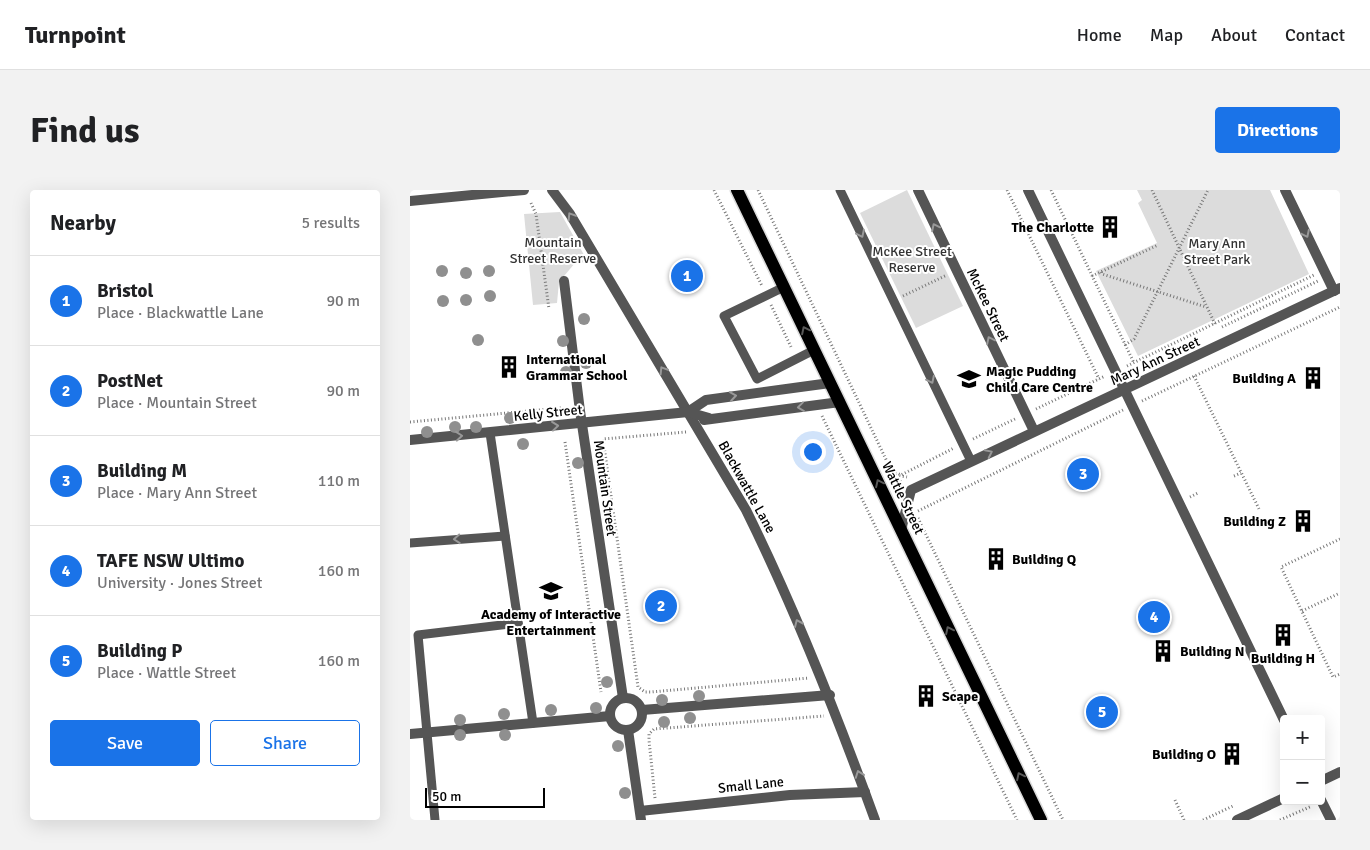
<!DOCTYPE html>
<html lang="en">
<head>
<meta charset="utf-8">
<style>
  body { margin:0; font-family:Signika,sans-serif; background:#f2f2f2; color:#202124 }
  .controls { position:absolute; right:15px; bottom:15px; display:grid; overflow:hidden; border-radius:5px; box-shadow:0 5px 20px #0002 }
  .controls button { width:45px; height:45px; display:grid; place-items:center; padding:0; border:0; border-bottom:1px solid #e0e0e0; background:#fff; color:#202124; font:25px sans-serif }
  .scale { position:absolute; left:15px; bottom:12px; width:120px; box-sizing:border-box; padding-left:5px; border:2px solid #000; border-top:0; font-size:14px; line-height:18px; white-space:nowrap; color:#000; -webkit-text-stroke:4px #fff; paint-order:stroke }
  .you { position:absolute; left:402px; top:261px; width:18px; height:18px; margin:-12px; border:4px solid #fff; border-radius:50%; background:#1a73e8; box-shadow:0 0 0 8px #1a73e833 }
  .badge { display:grid; place-items:center; width:32px; height:32px; border-radius:50%; background:#1a73e8; color:#fff; font-size:16px; font-weight:700 }
  .pin { position:absolute; translate:-50% -50%; border:2px solid #fff; box-shadow:0 1px 5px #0006 }
  .list { margin:0; padding:0; list-style:none }
  h2 { display:flex; justify-content:space-between; align-items:center; height:65px; margin:0; padding:0 20px; font-size:21px }
  h2 small { font-size:16px; font-weight:400; color:#757577 }
  .list li { display:grid; grid-template-columns:32px 1fr auto; gap:15px; align-items:center; box-sizing:border-box; height:90px; padding:0 20px; border-top:1px solid #e0e0e0 }
  .list b { display:block; font-size:19px; white-space:nowrap }
  .list p { margin:0; font-size:16px; white-space:nowrap; color:#757577 }
  .list em { font-size:16px; font-style:normal; color:#757577 }
  .actions { display:flex; gap:10px; padding:15px 20px }
  .actions a { flex:1; padding:11px 0; border:1px solid #1a73e8; border-radius:5px; text-align:center; font-size:18px; color:#1a73e8 }
  .actions .main { background:#1a73e8; color:#fff }
  .map { position:relative; flex:none; width:930px; height:630px; overflow:hidden; border-radius:5px }
  header { display:flex; align-items:center; gap:30px; box-sizing:border-box; height:70px; padding:0 25px; background:#fff; border-bottom:1px solid #e0e0e0 }
  header strong { font-size:24px }
  nav { display:flex; gap:28px; margin-inline-start:auto; font-size:18px }
  .intro { display:flex; align-items:center; justify-content:space-between; box-sizing:border-box; height:120px; padding:0 30px }
  h1 { margin:0; font-size:35px }
  .button { padding:12px 22px; border-radius:5px; background:#1a73e8; color:#fff; font-size:18px; font-weight:700 }
  main { display:flex; gap:30px; padding:0 30px }
  aside { flex:1; background:#fff; border-radius:5px; box-shadow:0 5px 20px #0002 }
  .map>svg:first-child { display:block }
  .green { fill:#dcdcdc }
  .lines { fill:none; stroke-linecap:round; stroke-linejoin:round }
  .primary-casing { stroke:#dbdbdb; stroke-width:15 }
  .path { stroke:#777; stroke-width:3; stroke-dasharray:1 2.5; stroke-linecap:butt }
  .lane { stroke:#555; stroke-width:9 }
  .street { stroke:#555; stroke-width:10 }
  .primary { stroke:#000; stroke-width:12 }
  .tree { fill:#8f8f8f }
  .oneway { stroke:#999 }
  .oneway2 { stroke:#595959 }
  .labels { text-anchor:middle; dominant-baseline:central; stroke-width:4; stroke-linejoin:round; paint-order:stroke }
  .poi-label { font-size:14px; font-weight:bold; fill:#000; stroke:#fff; text-anchor:start }
  .park-label { font-size:14px; fill:#333; stroke:#fff }
  .street-label { font-size:14px; fill:#000; stroke:#fff }
</style>
</head>
<body>
<header>
<strong>Turnpoint</strong>
<nav><a>Home</a><a>Map</a><a>About</a><a>Contact</a></nav>
</header>
<div class="intro"><h1>Find us</h1><a class="button">Directions</a></div>
<main>
<aside>
<h2>Nearby<small>5 results</small></h2>
<ul class="list">
<li><span class="badge">1</span><div><b>Bristol</b><p>Place · Blackwattle Lane</p></div><em>90 m</em></li>
<li><span class="badge">2</span><div><b>PostNet</b><p>Place · Mountain Street</p></div><em>90 m</em></li>
<li><span class="badge">3</span><div><b>Building M</b><p>Place · Mary Ann Street</p></div><em>110 m</em></li>
<li><span class="badge">4</span><div><b>TAFE NSW Ultimo</b><p>University · Jones Street</p></div><em>160 m</em></li>
<li><span class="badge">5</span><div><b>Building P</b><p>Place · Wattle Street</p></div><em>160 m</em></li>
</ul>
<div class="actions"><a class="main">Save</a><a>Share</a></div>
</aside>
<div class="map">
<svg width="930" height="630" viewBox="0 0 930 630">
  <rect width="100%" height="100%" fill="#fff"/>
  <g class="green">
    <path d="M497,0L553,116L506,138L450,23Z"/>
    <path d="M727,0H860L899,84L728,166L686,81L747,53L728,13L732,10Z"/>
    <path d="M150,22L178,72L165,73L149,92L147,113L123,115L114,24Z"/>
  </g>
  <g class="lines">
    <defs>
      <path id="primary" d="M327,0L631,630"/>
    </defs>
    <use href="#primary" class="primary-casing"/>
    <g class="path">
      <path d="M304,0L352,96"/>
      <path d="M348,0L481,280L491,285L544,258"/>
      <path d="M597,0L689,189"/>
      <path d="M641,0L724,173"/>
      <path d="M742,0L805,134"/>
      <path d="M121,13L126,24L139,119"/>
      <path d="M691,82L692,84L796,117"/>
      <path d="M682,86L748,55"/>
      <path d="M493,106L537,85"/>
      <path d="M361,115L382,159"/>
      <path d="M812,137L908,91"/>
      <path d="M715,155L724,149L798,0"/>
      <path d="M717,176L904,85"/>
      <path d="M784,186L850,321"/>
      <path d="M732,211L930,117"/>
      <path d="M626,219L695,186"/>
      <path d="M412,226L607,630"/>
      <path d="M0,232L151,218"/>
      <path d="M276,242L193,249L228,497L235,502H241L399,488"/>
      <path d="M563,249L605,229"/>
      <path d="M155,252L191,502"/>
      <path d="M479,284L497,287"/>
      <path d="M481,286L493,293"/>
      <path d="M824,286L831,283"/>
      <path d="M780,307L788,303"/>
      <path d="M508,321L713,220"/>
      <path d="M508,328L653,630"/>
      <path d="M930,349L871,377L923,487L930,484"/>
      <path d="M892,421L930,403"/>
      <path d="M245,608L239,550V544L244,539L414,526"/>
      <path d="M765,610L774,630"/>
      <path d="M793,630L823,616"/>
      <path d="M870,630L902,616"/>
    </g>
    <g class="lane">
      <path d="M430,0L561,271"/>
      <path d="M374,97L314,126L347,189L404,160"/>
      <path d="M80,243L123,533"/>
      <path d="M0,353L95,346"/>
      <path d="M25,630L8,445L108,433"/>
    </g>
    <g class="street">
      <path d="M142,0L160,24L336,320C386,421 427,525 465,630"/>
      <path d="M508,0L624,241"/>
      <path d="M618,0L874,530"/>
      <path d="M875,0L924,101"/>
      <path d="M0,11L114,0"/>
      <path d="M154,91L170,221L213,508"/>
      <path d="M278,222L296,210L420,193"/>
      <path d="M294,230L430,212"/>
      <path d="M0,250L278,222L299,228"/>
      <path d="M491,340L501,300L930,98"/>
      <circle cx="216" cy="524" r="16"/>
      <path d="M232,520L420,505"/>
      <path d="M218,540L231,630"/>
      <path d="M0,544L200,526"/>
      <path d="M911,591L930,582"/>
      <path d="M911,610L921,630"/>
      <path d="M230,621L380,605L455,602"/>
      <path d="M827,630L874,608"/>
    </g>
    <use href="#primary" class="primary"/>
  </g>
  <g class="tree">
    <circle cx="32" cy="81" r="6"/>
    <circle cx="79" cy="81" r="6"/>
    <circle cx="56" cy="83" r="6"/>
    <circle cx="80" cy="106" r="6"/>
    <circle cx="56" cy="110" r="6"/>
    <circle cx="33" cy="111" r="6"/>
    <circle cx="174" cy="129" r="6"/>
    <circle cx="68" cy="150" r="6"/>
    <circle cx="153" cy="151" r="6"/>
    <circle cx="176" cy="173" r="6"/>
    <circle cx="156" cy="182" r="6"/>
    <circle cx="100" cy="228" r="6"/>
    <circle cx="45" cy="237" r="6"/>
    <circle cx="66" cy="237" r="6"/>
    <circle cx="17" cy="242" r="6"/>
    <circle cx="113" cy="254" r="6"/>
    <circle cx="168" cy="273" r="6"/>
    <circle cx="197" cy="492" r="6"/>
    <circle cx="289" cy="506" r="6"/>
    <circle cx="252" cy="510" r="6"/>
    <circle cx="186" cy="518" r="6"/>
    <circle cx="141" cy="520" r="6"/>
    <circle cx="94" cy="524" r="6"/>
    <circle cx="280" cy="528" r="6"/>
    <circle cx="50" cy="530" r="6"/>
    <circle cx="254" cy="532" r="6"/>
    <circle cx="50" cy="545" r="6"/>
    <circle cx="95" cy="545" r="6"/>
    <circle cx="208" cy="556" r="6"/>
    <circle cx="215" cy="603" r="6"/>
  </g>
  <defs><path id="oneway-chevron" d="M-2-3.5L2.5 0L-2 3.5" fill="none" stroke-width="1.6" stroke-linecap="round" stroke-linejoin="round" transform="scale(1.25)"/></defs>
  <g class="oneway">
    <use href="#oneway-chevron" transform="translate(161 26) rotate(-122)"/>
    <use href="#oneway-chevron" transform="translate(525 37) rotate(-116)"/>
    <use href="#oneway-chevron" transform="translate(451 44) rotate(64)"/>
    <use href="#oneway-chevron" transform="translate(896 44) rotate(64)"/>
    <use href="#oneway-chevron" transform="translate(580 150) rotate(-116)"/>
    <use href="#oneway-chevron" transform="translate(253 180) rotate(-122)"/>
    <use href="#oneway-chevron" transform="translate(521 190) rotate(64)"/>
    <use href="#oneway-chevron" transform="translate(323 206) rotate(-8)"/>
    <use href="#oneway-chevron" transform="translate(391 217) rotate(173)"/>
    <use href="#oneway-chevron" transform="translate(145 236) rotate(-6)"/>
    <use href="#oneway-chevron" transform="translate(49 246) rotate(-5)"/>
    <use href="#oneway-chevron" transform="translate(579 263) rotate(-26)"/>
    <use href="#oneway-chevron" transform="translate(47 349) rotate(176)"/>
    <use href="#oneway-chevron" transform="translate(388 433) rotate(-114)"/>
    <use href="#oneway-chevron" transform="translate(449 584) rotate(-110)"/>
  </g>
  <g class="oneway2">
    <use href="#oneway-chevron" transform="translate(395 140) rotate(-116)"/>
    <use href="#oneway-chevron" transform="translate(469 293) rotate(-116)"/>
    <use href="#oneway-chevron" transform="translate(539 440) rotate(-116)"/>
    <use href="#oneway-chevron" transform="translate(610 586) rotate(-116)"/>
  </g>
  <defs>
    <symbol id="building-bare" viewBox="-9 -9 18 18"><path d="M-4-6H4V6H1V3H-1V6H-4ZM-2.5-4.3h1.7v1.8h-1.7ZM.8-4.3h1.7v1.8H.8ZM-2.5-1h1.7V.8h-1.7ZM.8-1h1.7V.8H.8Z" fill="#000" stroke="#fff" stroke-width="2.5" paint-order="stroke"/></symbol>
    <symbol id="school-bare" viewBox="-9 -9 18 18"><path d="M0-5L7-2L0 1L-7-2ZM-4 1L0 2.5L4 1V4Q0 6-4 4Z" fill="#000" stroke="#fff" stroke-width="2.5" paint-order="stroke"/></symbol>
  </defs>
  <g fill-rule="evenodd">
    <use href="#building-bare" x="684" y="21" width="32" height="32"/>
    <use href="#building-bare" x="83" y="161" width="32" height="32"/>
    <use href="#building-bare" x="887" y="172" width="32" height="32"/>
    <use href="#school-bare" x="543" y="173" width="32" height="32"/>
    <use href="#building-bare" x="877" y="315" width="32" height="32"/>
    <use href="#building-bare" x="570" y="353" width="32" height="32"/>
    <use href="#school-bare" x="125" y="385" width="32" height="32"/>
    <use href="#building-bare" x="857" y="429" width="32" height="32"/>
    <use href="#building-bare" x="737" y="445" width="32" height="32"/>
    <use href="#building-bare" x="500" y="490" width="32" height="32"/>
    <use href="#building-bare" x="806" y="548" width="32" height="32"/>
  </g>
  <g class="labels">
    <g class="poi-label">
      <text x="684" y="37" text-anchor="end">The Charlotte</text>
      <text x="116" y="169">International<tspan x="116" dy="16">Grammar School</tspan></text>
      <text x="576" y="181">Magic Pudding<tspan x="576" dy="16">Child Care Centre</tspan></text>
      <text x="886" y="188" text-anchor="end">Building A</text>
      <text x="876" y="331" text-anchor="end">Building Z</text>
      <text x="602" y="369">Building Q</text>
      <text x="141" y="424" text-anchor="middle">Academy of Interactive<tspan x="141" dy="16">Entertainment</tspan></text>
      <text x="770" y="461">Building N</text>
      <text x="873" y="468" text-anchor="middle">Building H</text>
      <text x="532" y="506">Scape</text>
      <text x="806" y="564" text-anchor="end">Building O</text>
    </g>
    <g class="park-label">
      <text x="143" y="52">Mountain<tspan x="143" dy="16">Street Reserve</tspan></text>
      <text x="807" y="53">Mary Ann<tspan x="807" dy="16">Street Park</tspan></text>
      <text x="502" y="61">McKee Street<tspan x="502" dy="16">Reserve</tspan></text>
    </g>
    <g class="street-label">
      <text transform="translate(578 115) rotate(64)">McKee Street</text>
      <text transform="translate(745 171) rotate(-25)">Mary Ann Street</text>
      <text transform="translate(138 223) rotate(-6)">Kelly Street</text>
      <text transform="translate(337 297) rotate(61)">Blackwattle Lane</text>
      <text transform="translate(195 298) rotate(82)">Mountain Street</text>
      <text transform="translate(493 308) rotate(64)">Wattle Street</text>
      <text transform="translate(341 595) rotate(-6)">Small Lane</text>
    </g>
  </g>
</svg>
<div class="controls">
<button>+</button>
<button>−</button>
</div>
<div class="scale">50 m</div>
<div class="you"></div>
<div class="pin badge" style="left:277px;top:86px">1</div>
<div class="pin badge" style="left:251px;top:416px">2</div>
<div class="pin badge" style="left:673px;top:284px">3</div>
<div class="pin badge" style="left:744px;top:427px">4</div>
<div class="pin badge" style="left:692px;top:522px">5</div>
</div>
</main>
</body>
</html>
